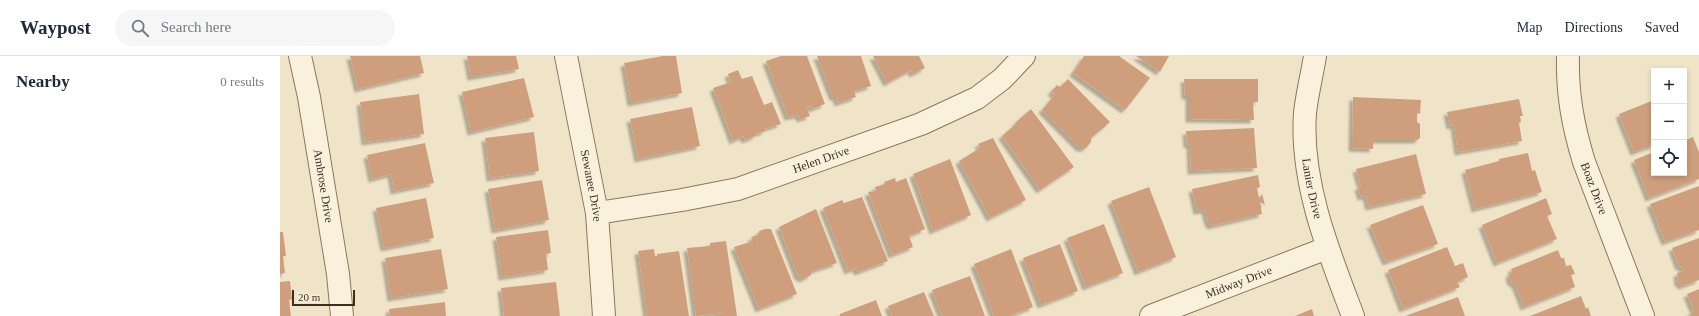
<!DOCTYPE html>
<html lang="en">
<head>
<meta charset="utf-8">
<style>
  body { margin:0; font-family:"Times New Roman",serif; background:#f6f6f7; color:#1f2937 }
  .controls { position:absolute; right:12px; top:12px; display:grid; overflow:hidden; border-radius:0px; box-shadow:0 2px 6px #0003 }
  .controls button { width:36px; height:36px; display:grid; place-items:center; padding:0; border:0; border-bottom:1px solid #e0e1e3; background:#fff; color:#1f2937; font:20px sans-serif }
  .scale { position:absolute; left:12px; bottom:10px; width:63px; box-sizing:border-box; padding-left:4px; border:2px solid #3d2e20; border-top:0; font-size:11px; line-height:14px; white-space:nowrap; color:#3d2e20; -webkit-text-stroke:3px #f7eed8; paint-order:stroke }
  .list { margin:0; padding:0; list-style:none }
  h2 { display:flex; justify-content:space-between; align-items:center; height:52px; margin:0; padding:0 16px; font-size:17px }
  h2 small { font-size:13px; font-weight:400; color:#747a83 }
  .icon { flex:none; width:22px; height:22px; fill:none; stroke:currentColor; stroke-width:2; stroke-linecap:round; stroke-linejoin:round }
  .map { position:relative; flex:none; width:1419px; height:260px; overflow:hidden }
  header { display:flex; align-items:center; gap:24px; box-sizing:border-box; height:56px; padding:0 20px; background:#fff; border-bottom:1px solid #e0e1e3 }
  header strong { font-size:19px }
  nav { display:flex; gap:22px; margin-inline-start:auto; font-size:14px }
  .search { width:280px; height:36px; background:#f6f6f7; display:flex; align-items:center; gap:10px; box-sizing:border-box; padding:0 14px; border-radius:22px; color:#747a83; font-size:15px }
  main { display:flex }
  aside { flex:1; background:#fff }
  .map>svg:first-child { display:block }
  .building { fill:#cf9f7d; filter:url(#shadow) }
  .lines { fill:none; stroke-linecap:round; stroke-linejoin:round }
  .minor-casing { stroke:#8d765c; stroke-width:24 }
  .minor { stroke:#faf1dc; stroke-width:22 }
  .labels { text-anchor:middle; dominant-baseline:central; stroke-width:4; stroke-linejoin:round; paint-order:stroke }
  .street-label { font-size:12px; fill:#3d2e20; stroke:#f7eed8 }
</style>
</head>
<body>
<header>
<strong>Waypost</strong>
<div class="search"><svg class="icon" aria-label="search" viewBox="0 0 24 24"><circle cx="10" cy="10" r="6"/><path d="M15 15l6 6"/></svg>Search here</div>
<nav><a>Map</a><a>Directions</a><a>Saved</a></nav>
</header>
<main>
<aside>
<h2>Nearby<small>0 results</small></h2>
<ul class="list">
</ul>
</aside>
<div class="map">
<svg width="1419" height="260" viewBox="0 0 1419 260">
  <defs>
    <filter id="shadow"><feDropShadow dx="-3.5" dy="3.5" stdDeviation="1" flood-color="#0004"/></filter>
  </defs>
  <rect width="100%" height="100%" fill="#f0e4c8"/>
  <g class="building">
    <path d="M70,0H140L144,17L78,33Z"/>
    <path d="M187,0H236L239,13L191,21Z"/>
    <path d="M383,0H396L402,37L351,47L344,7Z"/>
    <path d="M501,0H527L545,48L532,53L530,50L526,51L530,60L520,63L519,59L508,61L486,5Z"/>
    <path d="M537,0H581L591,30L574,35L576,41L558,47L556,41H553Z"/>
    <path d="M593,0H639L645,12L633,18L631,14L607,27Z"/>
    <path d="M804,0H839L870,22L845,54L793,17Z"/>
    <path d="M856,0H889L880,16Z"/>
    <path d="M458,14L462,23L472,20L484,49L492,46L501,68L484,73L486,75L475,78L476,80L465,84L463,80L453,85L433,32L451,26L448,18Z"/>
    <path d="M244,22L254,61L191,76L182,36Z"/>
    <path d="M788,23L830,66L811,82V86L806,92H800L762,54L775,39L771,36L777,29L780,31Z"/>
    <path d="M904,23H978V46H973L974,64L909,63V40H905Z"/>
    <path d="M139,38L144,78L85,86L80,46Z"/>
    <path d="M1073,41L1141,44L1140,58L1137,57V66L1140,68V82L1137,84H1093V93L1072,92Z"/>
    <path d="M1239,43L1243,60H1240L1241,66L1239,67L1242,85L1178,96L1174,69L1170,70L1167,56Z"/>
    <path d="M1374,44V89L1354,96L1339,58Z"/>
    <path d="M412,51L420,90L358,103L350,63Z"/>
    <path d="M751,53L794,111L760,134L722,80L736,68L735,67Z"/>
    <path d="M974,72L977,112L911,115L910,89L907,88L906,75Z"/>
    <path d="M254,76L259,115L210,122L205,82Z"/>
    <path d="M1413,81L1419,96V123L1369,142L1354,104L1374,96V117H1404V85Z"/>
    <path d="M713,82L746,144L710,162L679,105L700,92L698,88Z"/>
    <path d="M145,87L154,127L114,135L111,118L92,123L87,99Z"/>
    <path d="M1248,97L1252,115L1255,114L1262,136L1195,153L1185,114L1219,105V103Z"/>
    <path d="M1136,98L1146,138L1089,151L1086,140L1081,141L1078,131L1081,130L1076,113Z"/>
    <path d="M670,103L691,159L653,175L633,118Z"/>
    <path d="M978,119L980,131L977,132L979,142L982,138L985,149L980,146L982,158L931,170L928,166L925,154L917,155L912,133Z"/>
    <path d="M615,122L616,126L626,122L645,173L629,180L633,191L612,199L588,136L596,135L595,131L605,128L604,126Z"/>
    <path d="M262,124L269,164L215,174L208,133Z"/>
    <path d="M1419,130V174L1385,186L1370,148Z"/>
    <path d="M869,131L896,201L858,216L831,145Z"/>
    <path d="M582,141L608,205L578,216L575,212L568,215L543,152L562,144L564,147Z"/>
    <path d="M146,142L154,182L104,192L96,152Z"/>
    <path d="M1266,142L1272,158L1267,160L1277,183L1217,207L1202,169Z"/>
    <path d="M1143,149L1158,188L1106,206L1090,169Z"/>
    <path d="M536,153L557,207L532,215L531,219L523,223L518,220L499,171Z"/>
    <path d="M824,168L843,217L806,231L787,182Z"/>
    <path d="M485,173H491L517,238L479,253L454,191L473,185L471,181L478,179L479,175Z"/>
    <path d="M268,174L271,197L266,198L268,214L222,221L216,181Z"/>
    <path d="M0,176H3L6,200H3L5,217L0,218Z"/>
    <path d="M1419,182V224L1402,230L1398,226L1397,217L1404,215L1401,210L1399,211L1392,192Z"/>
    <path d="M446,185L457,260H442V257L416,260L407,192L430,190V187Z"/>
    <path d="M780,188L798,235L761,249L743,202Z"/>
    <path d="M1167,191L1175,210L1183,207L1188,221L1177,226L1180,231L1123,253L1108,214Z"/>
    <path d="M161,193L168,233L111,242L105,202Z"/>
    <path d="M374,193L375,200H377V198L399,195L409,260H367L358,195Z"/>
    <path d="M731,193L753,251L729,260H714L694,208Z"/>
    <path d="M1278,194L1281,202H1284L1286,210L1291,209L1295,218L1291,219L1295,231L1244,251L1235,228L1231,226L1229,219L1232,216L1231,213Z"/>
    <path d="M690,220L705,260H662L652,234Z"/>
    <path d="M10,225L12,243L9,244L11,260H0V226Z"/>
    <path d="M276,226L280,260H224L221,232Z"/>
    <path d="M1419,233V260H1412L1410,257L1414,255L1407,238Z"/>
    <path d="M644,236L654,260H612L608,250Z"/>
    <path d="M1301,240L1306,253L1308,251L1311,260H1250Z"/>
    <path d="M1178,241L1185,260H1125Z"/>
    <path d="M596,244L602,260H560V258Z"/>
    <path d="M165,246L166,260H110L109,253Z"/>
    <path d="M1032,253L1034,260H1015Z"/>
  </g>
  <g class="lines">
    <defs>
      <g id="minor">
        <path id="s1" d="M20,0L29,41L58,218L62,260"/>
        <path id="s2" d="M286,0L317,157L324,260"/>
        <path id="s3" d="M1035,0C1032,19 1027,38 1025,57C1020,126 1049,197 1073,260"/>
        <path id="s4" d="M1288,0C1287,38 1293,70 1304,106L1363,260"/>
        <path id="s5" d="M317,157L402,144L458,133L641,68L697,42L722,23L744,0"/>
        <path id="s6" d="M871,260L1047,192"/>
      </g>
    </defs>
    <use href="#minor" class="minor-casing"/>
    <use href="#minor" class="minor"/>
  </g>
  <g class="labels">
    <g class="street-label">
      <text stroke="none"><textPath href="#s5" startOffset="231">Helen Drive</textPath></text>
      <text stroke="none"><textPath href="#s2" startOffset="132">Sewanee Drive</textPath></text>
      <text stroke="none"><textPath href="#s1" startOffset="132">Ambrose Drive</textPath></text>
      <text stroke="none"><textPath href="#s3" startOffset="134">Lanier Drive</textPath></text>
      <text stroke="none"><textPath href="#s4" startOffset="136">Boaz Drive</textPath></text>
      <text stroke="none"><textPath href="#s6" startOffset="94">Midway Drive</textPath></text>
    </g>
  </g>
</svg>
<div class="controls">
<button>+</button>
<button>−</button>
<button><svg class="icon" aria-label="locate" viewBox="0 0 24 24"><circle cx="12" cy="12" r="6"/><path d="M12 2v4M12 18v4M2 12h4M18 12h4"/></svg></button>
</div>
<div class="scale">20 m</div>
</div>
</main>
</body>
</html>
